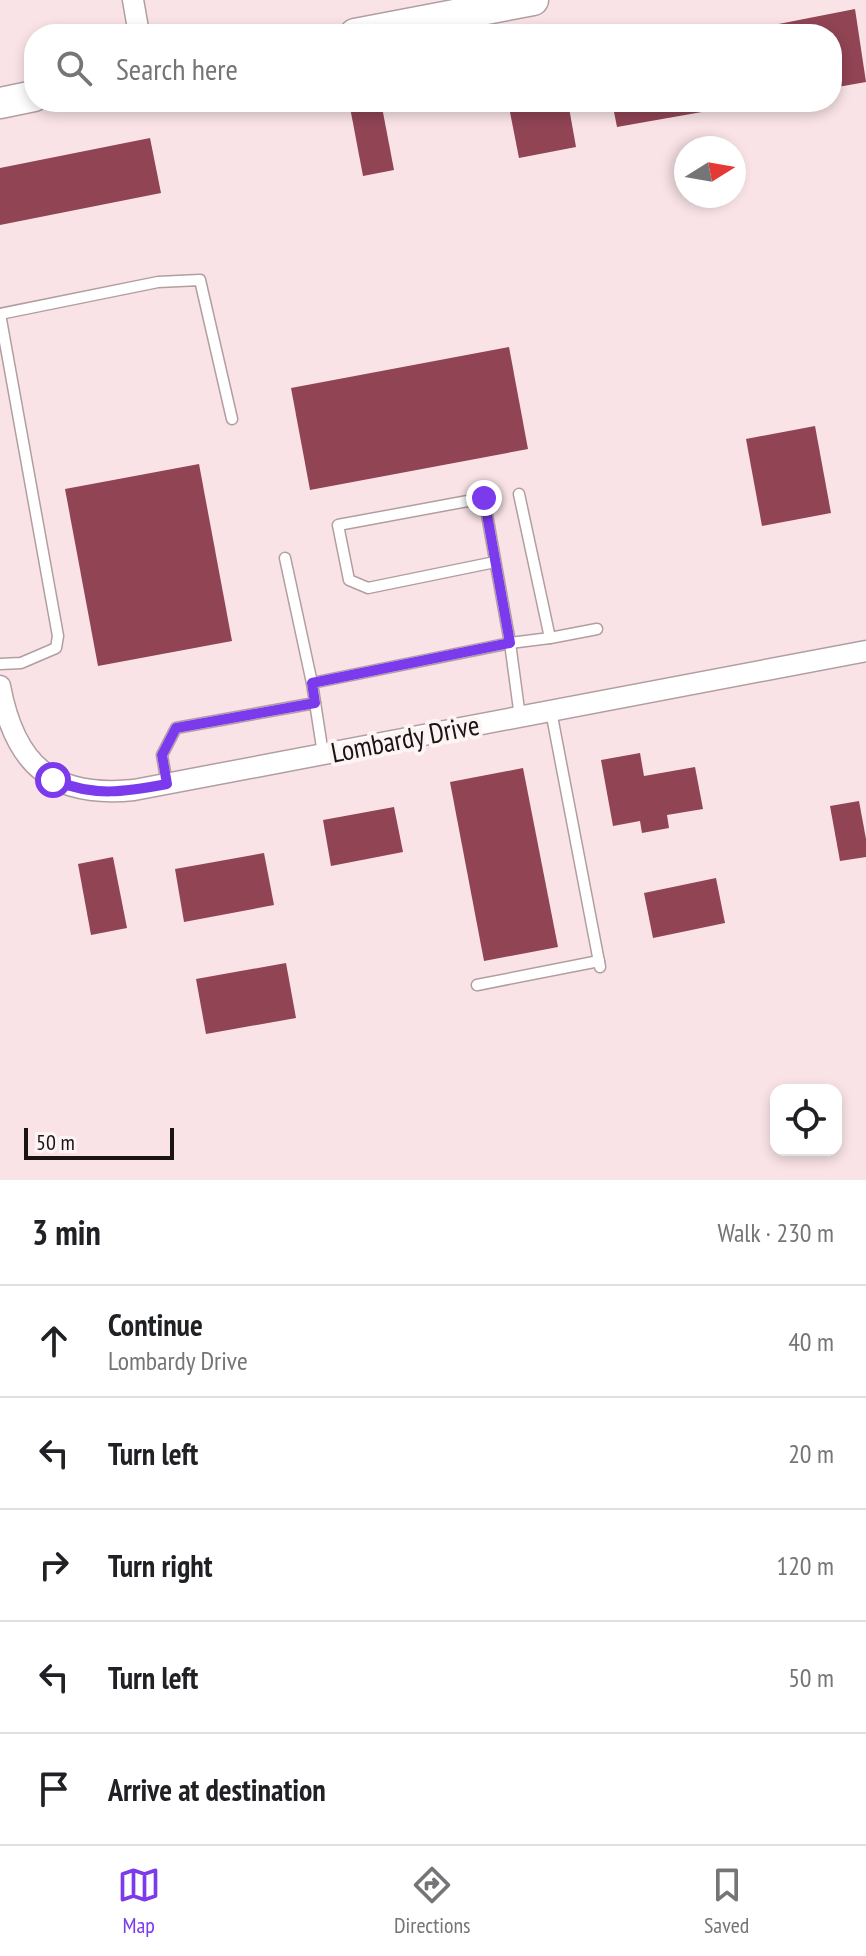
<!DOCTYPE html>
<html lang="en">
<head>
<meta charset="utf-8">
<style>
  body { margin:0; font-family:"PT Sans Narrow",sans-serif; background:#f2f2f2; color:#202124 }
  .controls { position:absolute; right:24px; bottom:24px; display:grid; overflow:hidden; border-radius:16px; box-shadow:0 4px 12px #0003 }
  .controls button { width:72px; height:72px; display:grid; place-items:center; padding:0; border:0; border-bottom:2px solid #e0e0e0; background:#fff; color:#202124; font:40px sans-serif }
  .compass { position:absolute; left:674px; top:136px; width:72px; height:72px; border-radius:50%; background:#fff; box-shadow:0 4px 12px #0003; rotate:79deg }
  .scale { position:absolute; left:24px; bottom:20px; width:150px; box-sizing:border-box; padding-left:8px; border:4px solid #1b1314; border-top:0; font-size:22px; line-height:28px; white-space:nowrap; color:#1b1314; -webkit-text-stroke:6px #fdf4f5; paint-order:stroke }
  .stop { position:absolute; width:24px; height:24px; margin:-18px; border:6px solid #7c3aed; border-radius:50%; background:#fff }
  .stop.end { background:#7c3aed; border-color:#fff; box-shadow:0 2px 8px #0008 }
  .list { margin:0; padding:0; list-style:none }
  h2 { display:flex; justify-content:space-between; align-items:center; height:104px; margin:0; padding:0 32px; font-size:34px }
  h2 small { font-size:26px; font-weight:400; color:#757577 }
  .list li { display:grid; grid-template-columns:52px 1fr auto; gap:24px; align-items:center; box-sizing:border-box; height:112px; padding:0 32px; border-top:2px solid #e0e0e0 }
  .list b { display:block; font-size:30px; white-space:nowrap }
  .list p { margin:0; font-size:26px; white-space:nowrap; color:#757577 }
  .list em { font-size:26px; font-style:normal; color:#757577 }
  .icon { flex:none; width:44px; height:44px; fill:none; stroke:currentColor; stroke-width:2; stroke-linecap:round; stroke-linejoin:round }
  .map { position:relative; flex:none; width:866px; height:1180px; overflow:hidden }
  .search { position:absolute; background:#fff; box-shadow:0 4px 12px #0003; left:24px; right:24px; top:24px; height:88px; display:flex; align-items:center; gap:20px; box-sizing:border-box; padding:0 28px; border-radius:32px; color:#757577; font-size:30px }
  .sheet { height:664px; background:#fff }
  nav { display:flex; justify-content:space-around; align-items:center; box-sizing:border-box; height:112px; border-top:2px solid #e0e0e0; background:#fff; font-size:22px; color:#757577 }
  nav a { display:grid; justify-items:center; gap:4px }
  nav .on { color:#7c3aed }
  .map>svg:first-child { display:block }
  .building { fill:#904454 }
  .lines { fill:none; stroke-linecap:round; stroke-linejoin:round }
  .lane-casing { stroke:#b29ea0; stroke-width:13 }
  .street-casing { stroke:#b29ea0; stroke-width:23 }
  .secondary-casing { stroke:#b29ea0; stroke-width:33 }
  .lane { stroke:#fff; stroke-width:10 }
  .street { stroke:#fff; stroke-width:20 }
  .secondary { stroke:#fff; stroke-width:30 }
  .route { stroke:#7c3aed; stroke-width:10 }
  .labels { text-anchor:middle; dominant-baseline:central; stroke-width:8; stroke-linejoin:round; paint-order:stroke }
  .street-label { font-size:28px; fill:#1b1314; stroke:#fdf4f5 }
</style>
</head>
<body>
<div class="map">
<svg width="866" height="1180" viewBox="0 0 866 1180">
  <rect width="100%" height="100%" fill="#f9e3e6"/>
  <g class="building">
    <path d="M855,9L866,82L832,88V34H727Z"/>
    <path d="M349,102H381L394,170L363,176Z"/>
    <path d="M508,102H568L576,147L519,158Z"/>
    <path d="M612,102H747V104L617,127Z"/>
    <path d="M150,138L161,193L0,225V168Z"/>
    <path d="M509,347L528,449L310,490L291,388Z"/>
    <path d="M815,426L831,513L762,526L746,439Z"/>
    <path d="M199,464L232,641L98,666L65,489Z"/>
    <path d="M640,753L644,776L695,767L703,809L667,815L669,828L642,833L640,821L613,826L601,760Z"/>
    <path d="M523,768L558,947L484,961L450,782Z"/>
    <path d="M859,801L866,839V857L840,861L830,806Z"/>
    <path d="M394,807L403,852L331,866L323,820Z"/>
    <path d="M264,853L274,905L184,922L175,869Z"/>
    <path d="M113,857L127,928L91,935L78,864Z"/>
    <path d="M716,878L725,923L653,938L644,893Z"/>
    <path d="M286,963L296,1018L206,1034L196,979Z"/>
  </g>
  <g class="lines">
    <defs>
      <g id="lane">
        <path d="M0,314L158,282L200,280L232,419"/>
        <path d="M285,558L312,683L323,754"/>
        <path d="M495,562L368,588L349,580L338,525L484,498L510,643L520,717"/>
        <path d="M550,638L597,629"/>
        <path d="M0,664L21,663L56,648L58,636L0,314"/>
        <path d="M312,683L510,643L550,638L519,494"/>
        <path d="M551,711L600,967"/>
        <path d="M167,784L162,755L176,728L315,703"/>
        <path d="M477,985L599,961"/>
      </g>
      <g id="street">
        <path d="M133,0L139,34"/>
        <path d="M0,686C15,766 53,798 134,790L866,651"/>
      </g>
      <g id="secondary">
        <path d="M355,34L533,0"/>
        <path d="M0,103L34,96"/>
      </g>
    </defs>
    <use href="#lane" class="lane-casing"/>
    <use href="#street" class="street-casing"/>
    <use href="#secondary" class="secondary-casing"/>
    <use href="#lane" class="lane"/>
    <use href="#street" class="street"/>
    <use href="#secondary" class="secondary"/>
  </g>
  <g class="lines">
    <path class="route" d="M53,780C95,797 124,792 167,784L162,755L176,728L315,703L312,683L510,643L484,498"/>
  </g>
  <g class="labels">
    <g class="street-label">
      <text transform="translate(405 738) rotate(-11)">Lombardy Drive</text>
    </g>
  </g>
</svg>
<div class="controls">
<button><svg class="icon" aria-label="locate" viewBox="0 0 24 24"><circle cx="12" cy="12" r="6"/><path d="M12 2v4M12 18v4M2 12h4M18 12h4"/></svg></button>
</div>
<svg class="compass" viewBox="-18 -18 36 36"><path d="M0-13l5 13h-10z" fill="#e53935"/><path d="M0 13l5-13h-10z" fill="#757577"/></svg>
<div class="scale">50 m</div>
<div class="stop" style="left:53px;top:780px"></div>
<div class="stop end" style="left:484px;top:498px"></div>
<div class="search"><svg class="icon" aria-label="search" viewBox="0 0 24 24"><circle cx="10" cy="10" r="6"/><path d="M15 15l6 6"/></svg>Search here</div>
</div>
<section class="sheet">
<h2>3 min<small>Walk · 230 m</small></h2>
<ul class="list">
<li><svg class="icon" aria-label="ahead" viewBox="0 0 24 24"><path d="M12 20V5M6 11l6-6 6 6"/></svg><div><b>Continue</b><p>Lombardy Drive</p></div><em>40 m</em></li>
<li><svg class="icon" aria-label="left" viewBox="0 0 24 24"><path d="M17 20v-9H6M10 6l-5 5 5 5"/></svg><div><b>Turn left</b></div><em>20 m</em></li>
<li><svg class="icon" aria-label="right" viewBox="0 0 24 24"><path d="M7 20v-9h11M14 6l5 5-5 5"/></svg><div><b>Turn right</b></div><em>120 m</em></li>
<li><svg class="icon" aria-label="left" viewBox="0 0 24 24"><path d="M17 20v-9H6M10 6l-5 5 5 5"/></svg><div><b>Turn left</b></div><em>50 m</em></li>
<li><svg class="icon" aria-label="arrive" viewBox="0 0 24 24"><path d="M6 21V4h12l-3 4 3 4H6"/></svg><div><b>Arrive at destination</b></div></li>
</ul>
</section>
<nav>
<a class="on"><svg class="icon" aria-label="map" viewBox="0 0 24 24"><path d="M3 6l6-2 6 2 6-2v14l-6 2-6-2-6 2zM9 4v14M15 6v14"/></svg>Map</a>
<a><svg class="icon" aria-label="directions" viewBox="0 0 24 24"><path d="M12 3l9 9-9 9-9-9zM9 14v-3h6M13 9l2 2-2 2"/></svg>Directions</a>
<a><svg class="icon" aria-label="saved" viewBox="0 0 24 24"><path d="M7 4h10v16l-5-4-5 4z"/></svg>Saved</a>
</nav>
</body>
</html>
